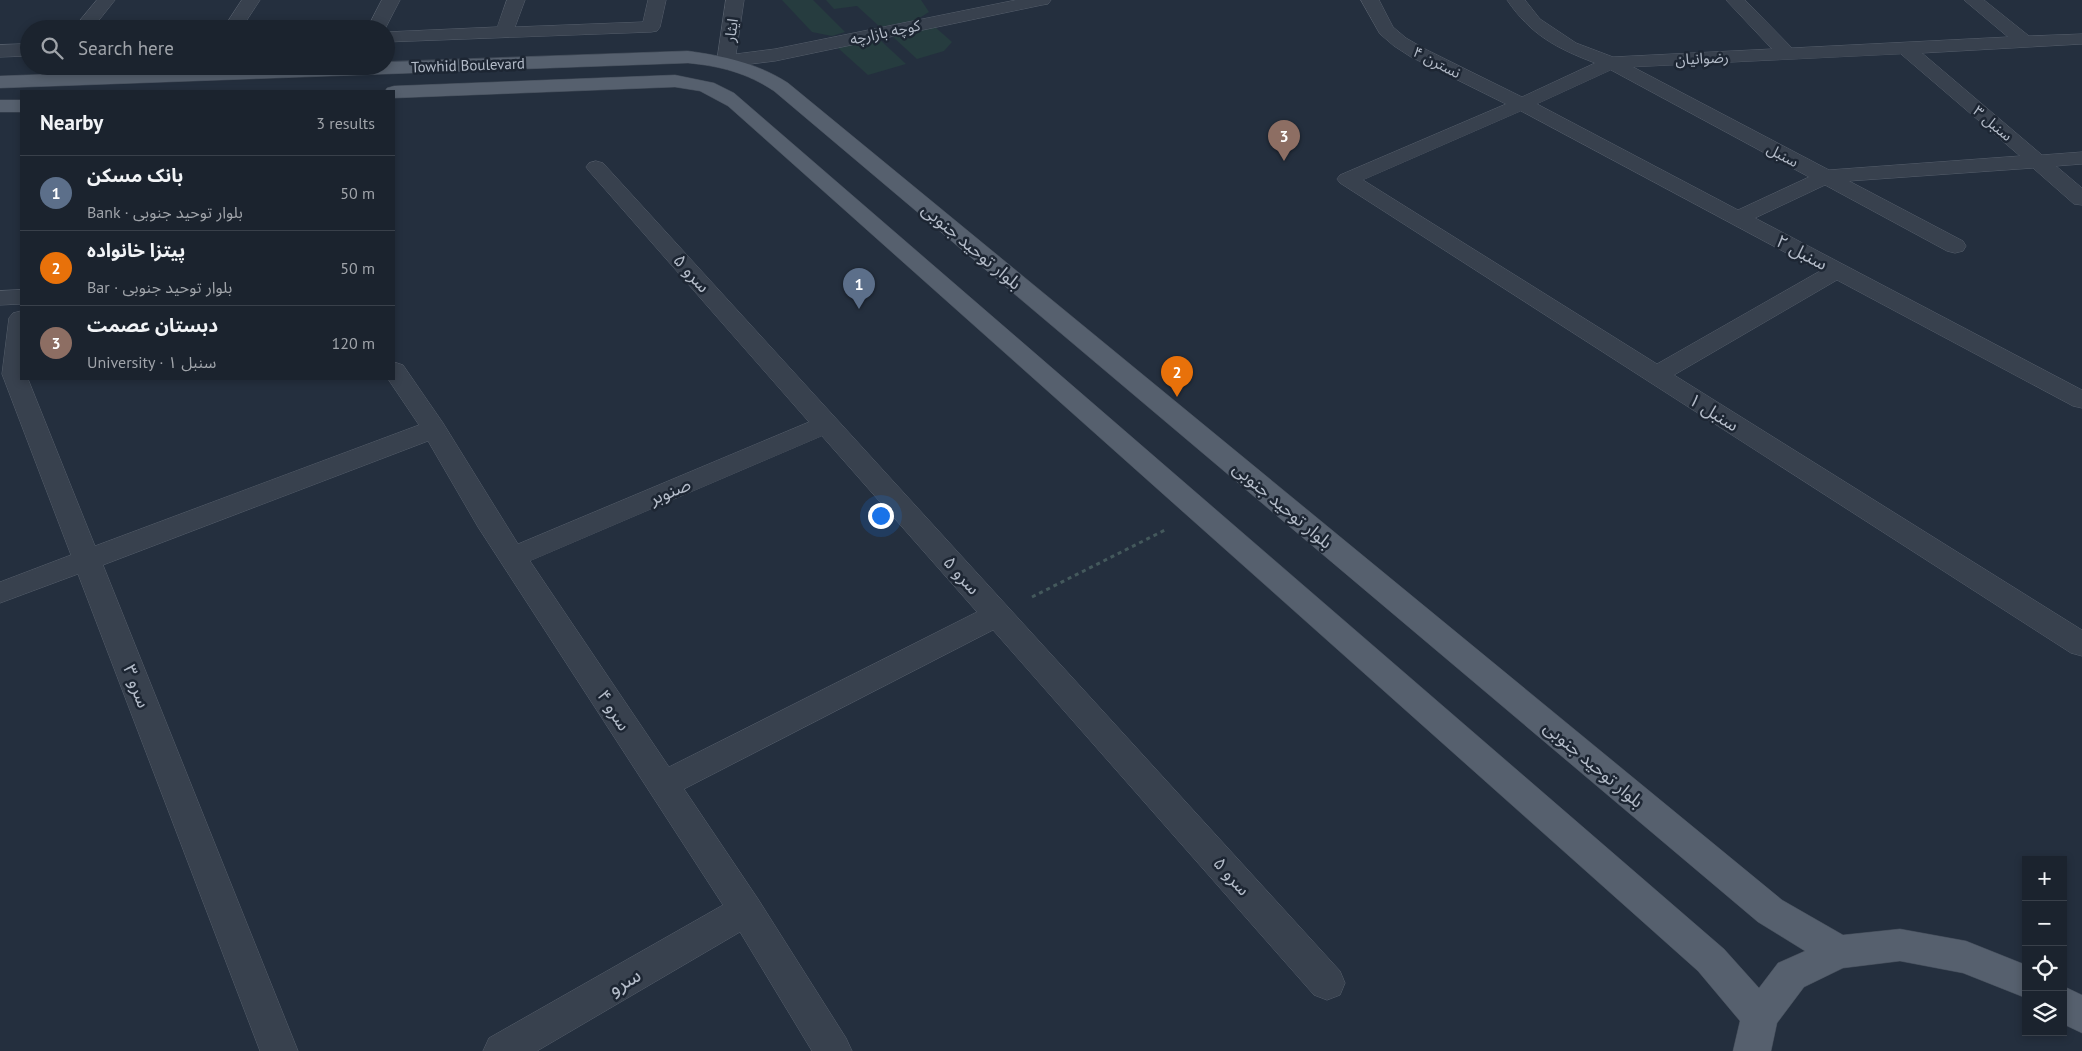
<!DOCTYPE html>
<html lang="en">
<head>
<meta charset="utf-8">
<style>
  body { margin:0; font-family:"PT Sans","Noto Sans Arabic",sans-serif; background:#282f3a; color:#f1f3f6 }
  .controls { position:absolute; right:15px; bottom:15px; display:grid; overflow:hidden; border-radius:0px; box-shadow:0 2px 8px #0003 }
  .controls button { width:45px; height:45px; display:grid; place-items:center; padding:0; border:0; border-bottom:1px solid #39404a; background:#1b232e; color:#f1f3f6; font:25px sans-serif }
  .you { position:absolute; left:880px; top:515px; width:18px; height:18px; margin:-12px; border:4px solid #fff; border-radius:50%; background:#1a73e8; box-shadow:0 0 0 8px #1a73e833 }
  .badge { display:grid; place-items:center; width:32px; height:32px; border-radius:50%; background:#8ab4f8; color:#fff; font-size:16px; font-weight:700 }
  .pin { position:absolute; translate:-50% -41px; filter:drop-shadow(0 1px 2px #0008) }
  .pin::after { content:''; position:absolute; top:26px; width:18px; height:15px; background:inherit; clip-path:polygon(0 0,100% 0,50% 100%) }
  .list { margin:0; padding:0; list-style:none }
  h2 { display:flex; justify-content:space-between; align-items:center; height:65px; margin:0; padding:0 20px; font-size:21px }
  h2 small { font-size:16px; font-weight:400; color:#a0a4aa }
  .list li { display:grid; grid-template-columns:32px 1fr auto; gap:15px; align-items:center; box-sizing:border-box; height:75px; padding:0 20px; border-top:1px solid #39404a }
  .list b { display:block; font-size:19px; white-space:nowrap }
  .list p { margin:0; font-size:16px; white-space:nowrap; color:#a0a4aa }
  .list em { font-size:16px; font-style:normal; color:#a0a4aa }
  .icon { flex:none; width:28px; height:28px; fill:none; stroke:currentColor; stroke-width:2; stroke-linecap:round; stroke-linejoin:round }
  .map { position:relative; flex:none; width:2082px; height:1051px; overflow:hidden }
  .search { position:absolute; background:#1b232e; box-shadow:0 2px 8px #0003; left:20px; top:20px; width:375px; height:55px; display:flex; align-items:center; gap:12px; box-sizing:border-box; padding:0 18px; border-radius:28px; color:#a0a4aa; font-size:19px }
  .panel { position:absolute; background:#1b232e; box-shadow:0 2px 8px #0003; left:20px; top:90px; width:375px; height:290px; border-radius:0px }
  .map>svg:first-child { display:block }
  .green { fill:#263c3f }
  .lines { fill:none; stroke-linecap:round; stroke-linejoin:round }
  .minor-casing { stroke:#565f6c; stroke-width:1 }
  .major-casing { stroke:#414a57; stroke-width:1 }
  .path { stroke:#44595c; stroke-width:3; stroke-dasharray:4 4; stroke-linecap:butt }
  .minor { fill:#38414e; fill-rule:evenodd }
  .major { fill:#56606e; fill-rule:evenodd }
  .labels { text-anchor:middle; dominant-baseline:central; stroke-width:5; stroke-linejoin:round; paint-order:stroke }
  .far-street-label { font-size:15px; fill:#b4bcc9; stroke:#1d2633 }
  .street-label { font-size:18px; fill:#b4bcc9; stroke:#1d2633 }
  .near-street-label { font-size:21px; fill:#b4bcc9; stroke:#1d2633 }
</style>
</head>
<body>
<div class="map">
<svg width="2082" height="1051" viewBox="0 0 2082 1051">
  <rect width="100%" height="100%" fill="#242f3e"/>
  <g class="green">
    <path d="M782,0H813L845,32L832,36L812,32Z"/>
    <path d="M826,0H921L929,12L916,20L880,27L857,6L834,9Z"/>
    <path d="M935,27L952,42L944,51L917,59L892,36Z"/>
    <path d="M879,39L906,64L868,75L838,48Z"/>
  </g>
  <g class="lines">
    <defs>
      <g id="minor">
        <path d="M97,0H115L92,29H73Z"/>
        <path d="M242,0H260L241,29H223Z"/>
        <path d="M382,0H400L385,29H367Z"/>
        <path d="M507,0H525L515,27L643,22L648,0H666L660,27L657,31L651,32L386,42V32L497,27Z"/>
        <path d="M726,0H744L736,54L775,49L1016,0H1051L1048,4L1042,5L775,61L726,67L719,65L717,61Z"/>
        <path d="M1361,0H1379L1393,27L1406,38L1425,49L1522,97L1595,63C1556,48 1531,35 1507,0H1525L1540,19L1576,43L1613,57L1772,49L1726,0H1745L1792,48L2008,37L1964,0H1984L2029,36L2082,34V44L1922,53L2042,155L2082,152V164L2056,166L2082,188V205L2074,204L2033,168L1849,181L1963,241L1966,246L1963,251L1955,253L1947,251L1825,185L1755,218L2082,390V408L2073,406L1837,280L1674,375L2082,630V656L2071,653L1340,183L1337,179L1340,175L1506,104L1411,57L1394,46L1380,34ZM1901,54L2020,156L1829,170L1633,67ZM1611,70L1809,177L1738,210L1537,104ZM1521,111L1820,271L1657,364L1363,180Z"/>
        <path d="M29,44V56L0,57V45Z"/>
        <path d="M596,161L603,163L1340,971L1345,983L1340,995L1327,1000L1314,995L993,630L684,789L758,899L846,1038L852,1051H812L740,932L537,1051H483L489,1038L723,905L478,527L428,441L103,565L298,1051H260L78,574L0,603V582L71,555L2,374L9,318L13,313L21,311V379H28L95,546L419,425L388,379H394V362L403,365L443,423L518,544L809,422L589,171L586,167L589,163ZM822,436L977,612L669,767L530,561Z"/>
        <path d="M21,290V304L0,305V291Z"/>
      </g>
      <g id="major">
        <path d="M688,51C724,56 757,63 788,83L1782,900L1843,935L1900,929L1966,941L2026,965V998L1963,973L1900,961L1843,968L1804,987L1777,1023L1771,1051H1733L1740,1021L1698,971L728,106L700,91L675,87L394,98V91H385L387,88L394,86L675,75L714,83L734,93L1724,949L1759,988L1778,963L1805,951L1758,922L774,91C747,73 720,66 688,63L0,88V76L278,66H386V62Z"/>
        <rect x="0" y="100" width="21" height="12"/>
        <path d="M2063,986L2082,995V1033L2063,1024Z"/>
      </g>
    </defs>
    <use href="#minor" class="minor-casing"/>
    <use href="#major" class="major-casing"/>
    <path class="path" d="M1032,597L1167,529"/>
    <use href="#minor" class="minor"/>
    <use href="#major" class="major"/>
  </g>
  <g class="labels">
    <g class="far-street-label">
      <text transform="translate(731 30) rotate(-82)">ایثار</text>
      <text transform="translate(885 32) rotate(-12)">کوچه بازارچه</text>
      <text transform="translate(1702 58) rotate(-3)">رضوانیان</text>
      <text transform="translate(1437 62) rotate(27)">نسترن ۴</text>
      <text transform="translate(468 65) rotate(-2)">Towhid Boulevard</text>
      <text transform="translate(1993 123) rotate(40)">سنبل ۳</text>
      <text transform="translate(1783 155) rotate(28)">سنبل</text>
    </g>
    <g class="street-label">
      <text transform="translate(972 246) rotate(40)">بلوار توحید جنوبی</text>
      <text transform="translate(1802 252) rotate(28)">سنبل ۲</text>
      <text transform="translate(692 273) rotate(48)">سرو ۵</text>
      <text transform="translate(1714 412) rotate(32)">سنبل ۱</text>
      <text transform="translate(670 491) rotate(-23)">صنوبر</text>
      <text transform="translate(1283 505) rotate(40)">بلوار توحید جنوبی</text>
      <text transform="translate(962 575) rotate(48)">سرو ۵</text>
      <text transform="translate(137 686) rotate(69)">سرو ۳</text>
      <text transform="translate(614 710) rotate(57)">سرو ۴</text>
      <text transform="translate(1594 764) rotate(40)">بلوار توحید جنوبی</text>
      <text transform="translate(1232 876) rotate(48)">سرو ۵</text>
    </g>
    <g class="near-street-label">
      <text transform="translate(624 981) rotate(-30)">سرو</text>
    </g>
  </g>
</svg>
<div class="controls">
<button>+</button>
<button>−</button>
<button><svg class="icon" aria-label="locate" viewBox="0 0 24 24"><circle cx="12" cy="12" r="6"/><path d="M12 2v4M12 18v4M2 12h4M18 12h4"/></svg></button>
<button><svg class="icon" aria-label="layers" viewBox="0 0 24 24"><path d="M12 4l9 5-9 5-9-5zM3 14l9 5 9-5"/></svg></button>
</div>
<div class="you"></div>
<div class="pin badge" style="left:859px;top:309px;background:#5c6f8a">1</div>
<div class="pin badge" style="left:1177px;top:397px;background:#e8710a">2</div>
<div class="pin badge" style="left:1284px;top:161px;background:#8d6e63">3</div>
<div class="search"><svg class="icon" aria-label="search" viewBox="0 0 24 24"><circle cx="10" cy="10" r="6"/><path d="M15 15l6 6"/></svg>Search here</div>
<section class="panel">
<h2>Nearby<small>3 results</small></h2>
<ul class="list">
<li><span class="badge" style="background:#5c6f8a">1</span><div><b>بانک مسکن</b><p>Bank · بلوار توحید جنوبی</p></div><em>50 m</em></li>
<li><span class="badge" style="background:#e8710a">2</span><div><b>پیتزا خانواده</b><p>Bar · بلوار توحید جنوبی</p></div><em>50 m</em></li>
<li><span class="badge" style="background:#8d6e63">3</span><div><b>دبستان عصمت</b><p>University · سنبل ۱</p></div><em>120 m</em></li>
</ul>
</section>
</div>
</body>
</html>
